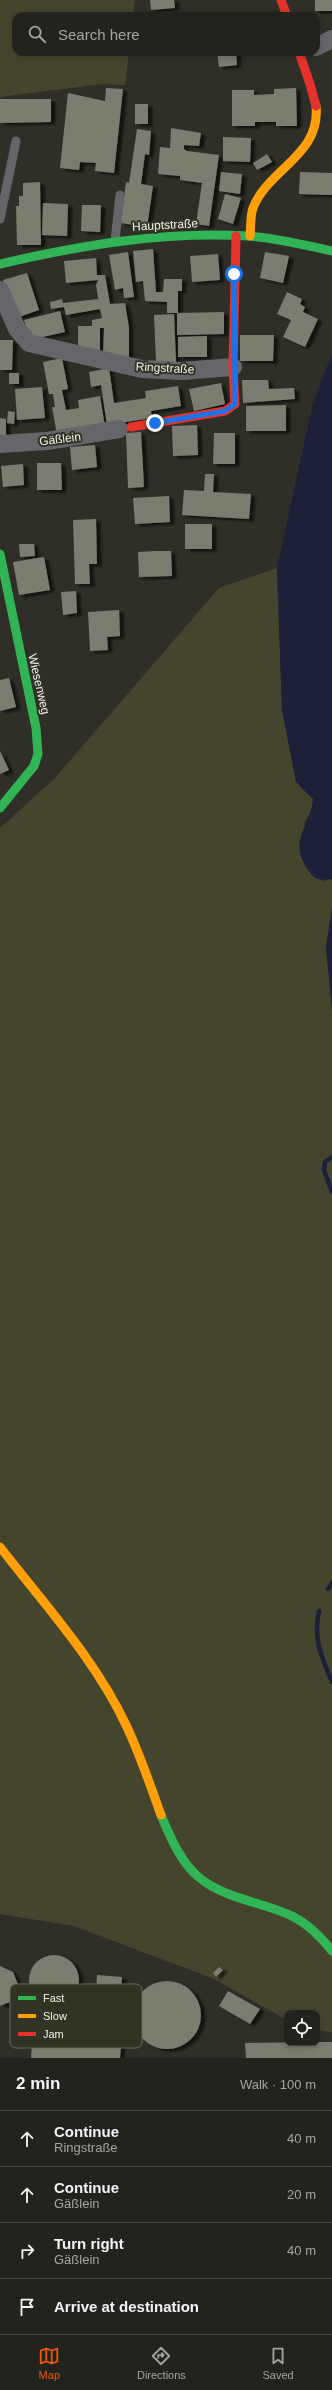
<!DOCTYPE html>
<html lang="en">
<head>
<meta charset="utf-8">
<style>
  body { margin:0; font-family:Helvetica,sans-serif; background:#2b2b27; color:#f1f3f6 }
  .controls { position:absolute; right:12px; bottom:12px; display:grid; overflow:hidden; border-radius:8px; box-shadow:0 2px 6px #0003 }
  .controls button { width:36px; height:36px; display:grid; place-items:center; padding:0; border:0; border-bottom:1px solid #40403c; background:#23231e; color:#f1f3f6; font:20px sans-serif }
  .stop { position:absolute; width:12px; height:12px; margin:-9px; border:3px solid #1a73e8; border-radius:50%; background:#fff }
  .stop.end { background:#1a73e8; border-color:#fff; box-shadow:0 1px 4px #0008 }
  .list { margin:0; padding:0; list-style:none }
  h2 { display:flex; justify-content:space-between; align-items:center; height:52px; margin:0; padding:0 16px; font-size:17px }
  h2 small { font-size:13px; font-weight:400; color:#a3a4a4 }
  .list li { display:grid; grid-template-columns:26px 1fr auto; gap:12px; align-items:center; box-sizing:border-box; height:56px; padding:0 16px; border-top:1px solid #40403c }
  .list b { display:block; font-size:15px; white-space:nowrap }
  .list p { margin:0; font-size:13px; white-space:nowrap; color:#a3a4a4 }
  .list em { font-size:13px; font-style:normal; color:#a3a4a4 }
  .icon { flex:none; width:22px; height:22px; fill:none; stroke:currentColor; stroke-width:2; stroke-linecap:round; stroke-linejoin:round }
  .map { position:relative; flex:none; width:332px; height:2058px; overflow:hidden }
  .search { position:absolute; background:#23231e; box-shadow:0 2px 6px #0003; left:12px; right:12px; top:12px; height:44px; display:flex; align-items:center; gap:10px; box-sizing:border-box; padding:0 14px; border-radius:12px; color:#a3a4a4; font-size:15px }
  .sheet { height:276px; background:#23231e }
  nav { display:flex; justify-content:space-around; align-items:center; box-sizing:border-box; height:56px; border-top:1px solid #40403c; background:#23231e; font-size:11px; color:#a3a4a4 }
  nav a { display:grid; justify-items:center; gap:2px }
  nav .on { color:#ea580c }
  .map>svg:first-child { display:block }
  .green { fill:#45452e }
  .water { fill:#1c2039 }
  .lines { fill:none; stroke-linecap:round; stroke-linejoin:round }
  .stream { stroke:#1c2039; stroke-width:4.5 }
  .building { fill:#7b7b70; filter:url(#shadow) }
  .lane { stroke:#656669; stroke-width:9 }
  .street { stroke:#656669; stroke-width:18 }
  .fast { stroke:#30b455; stroke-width:9 }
  .slow { stroke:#ff9f0a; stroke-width:9 }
  .jam { stroke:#e5322d; stroke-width:9 }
  .route { stroke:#1a73e8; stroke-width:5 }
  .labels { text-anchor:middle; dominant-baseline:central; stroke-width:4; stroke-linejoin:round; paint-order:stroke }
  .street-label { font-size:12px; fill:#f1f1e8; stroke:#323225 }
  .key { fill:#323225; stroke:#6b6b60; stroke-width:1 }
  .key-label { font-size:11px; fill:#f1f1e8 }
</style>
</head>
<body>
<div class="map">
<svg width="332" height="2058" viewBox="0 0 332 2058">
  <defs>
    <filter id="shadow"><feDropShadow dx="4.5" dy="2.5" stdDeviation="1" flood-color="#0009"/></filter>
  </defs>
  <rect width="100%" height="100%" fill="#2f2f28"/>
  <g class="green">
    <path d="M0,0H135L133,16H16V52H129L125,85L102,84L0,97Z"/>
    <path d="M277,568L282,710L301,788L313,799L312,808L304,823L323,881L332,879V908L326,947L332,1010V2032L317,2030V2013H287V2020L214,1979L74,1926L0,1914V828L55,778L219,588Z"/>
  </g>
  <g class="water">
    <path d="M332,354V879C321,881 314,880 308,870C287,840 311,827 313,799L296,782L282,710L277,568L313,403Z"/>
    <path d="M332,908V1010L326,947Z"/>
  </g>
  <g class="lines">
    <g class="stream">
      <path d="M332,1157L325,1162L324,1170L332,1192"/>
      <path d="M328,1589L332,1583"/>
      <path d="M319,1611C313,1640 321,1655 332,1682"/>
    </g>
  </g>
  <g class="building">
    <path d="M150,0H174L175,8L151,10Z"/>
    <rect x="315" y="0" width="17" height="11"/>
    <path d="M265,13V16H235V14Z"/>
    <path d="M217,52H236L237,65L219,67Z"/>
    <path d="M106,88L123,89L114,173L95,171L96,163L80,162L79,170L60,168L68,93L105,101Z"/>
    <path d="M296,88L297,126H276V122H255V126H232V90H254V95L274,94V89Z"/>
    <path d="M0,99H51V122L0,123Z"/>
    <rect x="135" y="104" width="13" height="20"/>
    <path d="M171,128L201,133L199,146L184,145V149L187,151L219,155L209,226L196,224L202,183L180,180V176L158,174L160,147L170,148Z"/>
    <path d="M137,129L151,131L149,155L145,154L141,184L153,186L147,227L121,223L126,182L129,183Z"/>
    <path d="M223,137L251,138L250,162L223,161Z"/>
    <path d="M267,154L272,162L257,170L253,163Z"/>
    <path d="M221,172L242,174L240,194L219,191Z"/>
    <path d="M300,172L332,173V195L299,194Z"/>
    <path d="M40,182L41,245H17L16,206H19V196H23V183Z"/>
    <path d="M225,194L241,198L233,224L218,219Z"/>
    <path d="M43,203L68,204L67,236L42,235Z"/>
    <path d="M82,205H101L100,232L81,231Z"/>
    <path d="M153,249L156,292H163L164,279H182V291H178V313H167V302L145,301L143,281L136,282L133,251Z"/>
    <path d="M128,252L134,297L124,298L123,288L115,290L109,255Z"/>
    <path d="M265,252L289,256L283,283L260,278Z"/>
    <path d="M218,254L220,280L192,282L190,256Z"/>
    <path d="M96,258L97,275H105L110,304L125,303L129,328V361L103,357L104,328H100V353L78,350V326H92V320L102,318L100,309L66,315L64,307L51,309L50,302L62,299L63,303L98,299L99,303L96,285L98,280L66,283L64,261Z"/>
    <path d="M27,273L39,310L16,318L3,280Z"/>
    <path d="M287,292L302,299L300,304L305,307L303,312L318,319L305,347L283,337L291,320L277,314Z"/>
    <path d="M60,311L65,332L29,340L24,320Z"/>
    <path d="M224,312V334L177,335V313Z"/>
    <path d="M174,314L176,362H156L154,315Z"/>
    <path d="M240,335H274L273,361H240Z"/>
    <path d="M207,336V357H178V337Z"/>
    <path d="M0,340H13L12,370H0Z"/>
    <path d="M62,358L68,389L62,390L66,410L79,408L78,400L100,396L105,427L57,435L52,407H55L53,394H49L43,362Z"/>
    <path d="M109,368L114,403L146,398L145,391L178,386L181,406L151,411L152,418L107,425L101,385L91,387L89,372Z"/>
    <rect x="9" y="373" width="10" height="11"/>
    <path d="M242,380H268L269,389L294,388L295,399L243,403Z"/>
    <path d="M221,383L225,404L194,411L189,389Z"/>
    <path d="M42,387L45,418L17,420L15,389Z"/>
    <path d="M286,405V431H246V406Z"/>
    <path d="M8,411L15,412L14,424L7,423Z"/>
    <path d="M0,418L6,419V436H0Z"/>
    <path d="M197,425L198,455L173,456L172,426Z"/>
    <path d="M141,432L144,487L128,488L126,433Z"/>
    <path d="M214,433H235V464H213Z"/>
    <path d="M95,445L97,467L72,470L70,447Z"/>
    <path d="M37,463H61L62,490H37Z"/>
    <path d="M23,464L24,485L3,487L1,466Z"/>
    <path d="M205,474H214L213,492L251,494L249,519L182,515L184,490L204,491Z"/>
    <path d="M169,496L170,522L135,524L133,498Z"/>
    <path d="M96,519L97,564H89L90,584H75L73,520Z"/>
    <rect x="185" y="524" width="27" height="25"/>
    <path d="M19,544H34L35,556L20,557Z"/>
    <path d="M155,551H171L172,576L139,577L138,552Z"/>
    <path d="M44,557L50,590L19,595L13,562Z"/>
    <path d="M76,591L77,613L63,615L61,592Z"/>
    <path d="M119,610L120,636L107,637L108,650L90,651L88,612Z"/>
    <path d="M9,678L16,707L0,711V680Z"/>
    <path d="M0,751L9,770L0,774Z"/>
    <circle cx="54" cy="1980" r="25"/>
    <path d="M0,1966L13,1972L19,1987L12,2001L0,2006Z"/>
    <path d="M219,1967L223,1970L216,1977L213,1973Z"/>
    <path d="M97,1975L122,1977L121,1994L96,1992Z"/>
    <circle cx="167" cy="2015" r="34"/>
    <path d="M228,1991L260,2009L250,2024L219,2006Z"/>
    <path d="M34,2017L123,2023L120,2058H31Z"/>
    <path d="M317,2042H332V2058H246L245,2043Z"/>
  </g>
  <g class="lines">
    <g class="lane">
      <path d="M0,219L16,141"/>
      <path d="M115,241L120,195"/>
    </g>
    <g class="street">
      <path d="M316,47L332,39"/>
      <path d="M0,290L17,329L29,343L142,369L182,371L233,367"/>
      <path d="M0,444L47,441L119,429"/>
    </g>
    <g class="fast">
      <path d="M0,264C82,245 164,231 248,236C276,238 304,245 332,251"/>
      <path d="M0,554L36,728L38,754L34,766L0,808"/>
      <path d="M161,1815C170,1837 182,1865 201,1879C228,1900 264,1902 294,1917C309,1925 321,1937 332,1951"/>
    </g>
    <g class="slow">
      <path d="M250,236C251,227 250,217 253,208C268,169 321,155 316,106"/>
      <path d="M0,1547C44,1604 95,1659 126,1725C140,1754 150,1785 161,1815"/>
    </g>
    <g class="jam">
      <path d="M281,0L287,16"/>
      <path d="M299,52L310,84L316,106"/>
      <path d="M131,427L225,411L235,404L233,367L236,236"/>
    </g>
  </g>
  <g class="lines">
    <path class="route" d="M155,423L225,411L235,404L234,274"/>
  </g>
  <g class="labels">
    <g class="street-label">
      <text transform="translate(165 225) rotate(-3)">Hauptstraße</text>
      <text transform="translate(165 368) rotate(3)">Ringstraße</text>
      <text transform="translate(60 439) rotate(-7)">Gäßlein</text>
      <text transform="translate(39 684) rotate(77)">Wiesenweg</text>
    </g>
  </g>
  <rect x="10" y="1984" width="132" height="64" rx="6" class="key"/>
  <rect x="18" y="1996" width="18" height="4" fill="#30b455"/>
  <rect x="18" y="2014" width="18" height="4" fill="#ff9f0a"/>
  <rect x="18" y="2032" width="18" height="4" fill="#e5322d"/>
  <g class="key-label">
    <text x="43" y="2002">Fast</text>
    <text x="43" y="2020">Slow</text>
    <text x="43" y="2038">Jam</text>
  </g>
</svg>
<div class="controls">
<button><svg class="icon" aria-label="locate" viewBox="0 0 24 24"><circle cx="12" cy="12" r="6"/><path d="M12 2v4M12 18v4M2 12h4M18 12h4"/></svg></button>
</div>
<div class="stop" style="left:234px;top:274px"></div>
<div class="stop end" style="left:155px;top:423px"></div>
<div class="search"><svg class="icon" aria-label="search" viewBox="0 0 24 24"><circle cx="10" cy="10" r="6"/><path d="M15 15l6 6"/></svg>Search here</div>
</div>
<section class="sheet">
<h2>2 min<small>Walk · 100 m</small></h2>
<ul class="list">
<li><svg class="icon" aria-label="ahead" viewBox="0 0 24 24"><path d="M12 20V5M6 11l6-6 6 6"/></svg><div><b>Continue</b><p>Ringstraße</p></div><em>40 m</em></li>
<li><svg class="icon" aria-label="ahead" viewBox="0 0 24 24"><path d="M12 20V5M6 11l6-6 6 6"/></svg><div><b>Continue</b><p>Gäßlein</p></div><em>20 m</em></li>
<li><svg class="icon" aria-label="right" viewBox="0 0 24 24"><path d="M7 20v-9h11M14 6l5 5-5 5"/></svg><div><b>Turn right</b><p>Gäßlein</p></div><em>40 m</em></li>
<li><svg class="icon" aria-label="arrive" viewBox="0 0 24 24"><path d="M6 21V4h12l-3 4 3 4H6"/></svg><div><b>Arrive at destination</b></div></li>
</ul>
</section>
<nav>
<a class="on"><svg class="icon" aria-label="map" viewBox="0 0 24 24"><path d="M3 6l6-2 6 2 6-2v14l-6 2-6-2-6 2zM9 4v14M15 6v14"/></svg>Map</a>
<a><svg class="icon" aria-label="directions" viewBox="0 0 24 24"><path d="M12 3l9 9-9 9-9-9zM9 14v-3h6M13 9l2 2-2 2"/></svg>Directions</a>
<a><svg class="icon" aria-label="saved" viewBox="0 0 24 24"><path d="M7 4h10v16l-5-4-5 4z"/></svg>Saved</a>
</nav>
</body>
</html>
